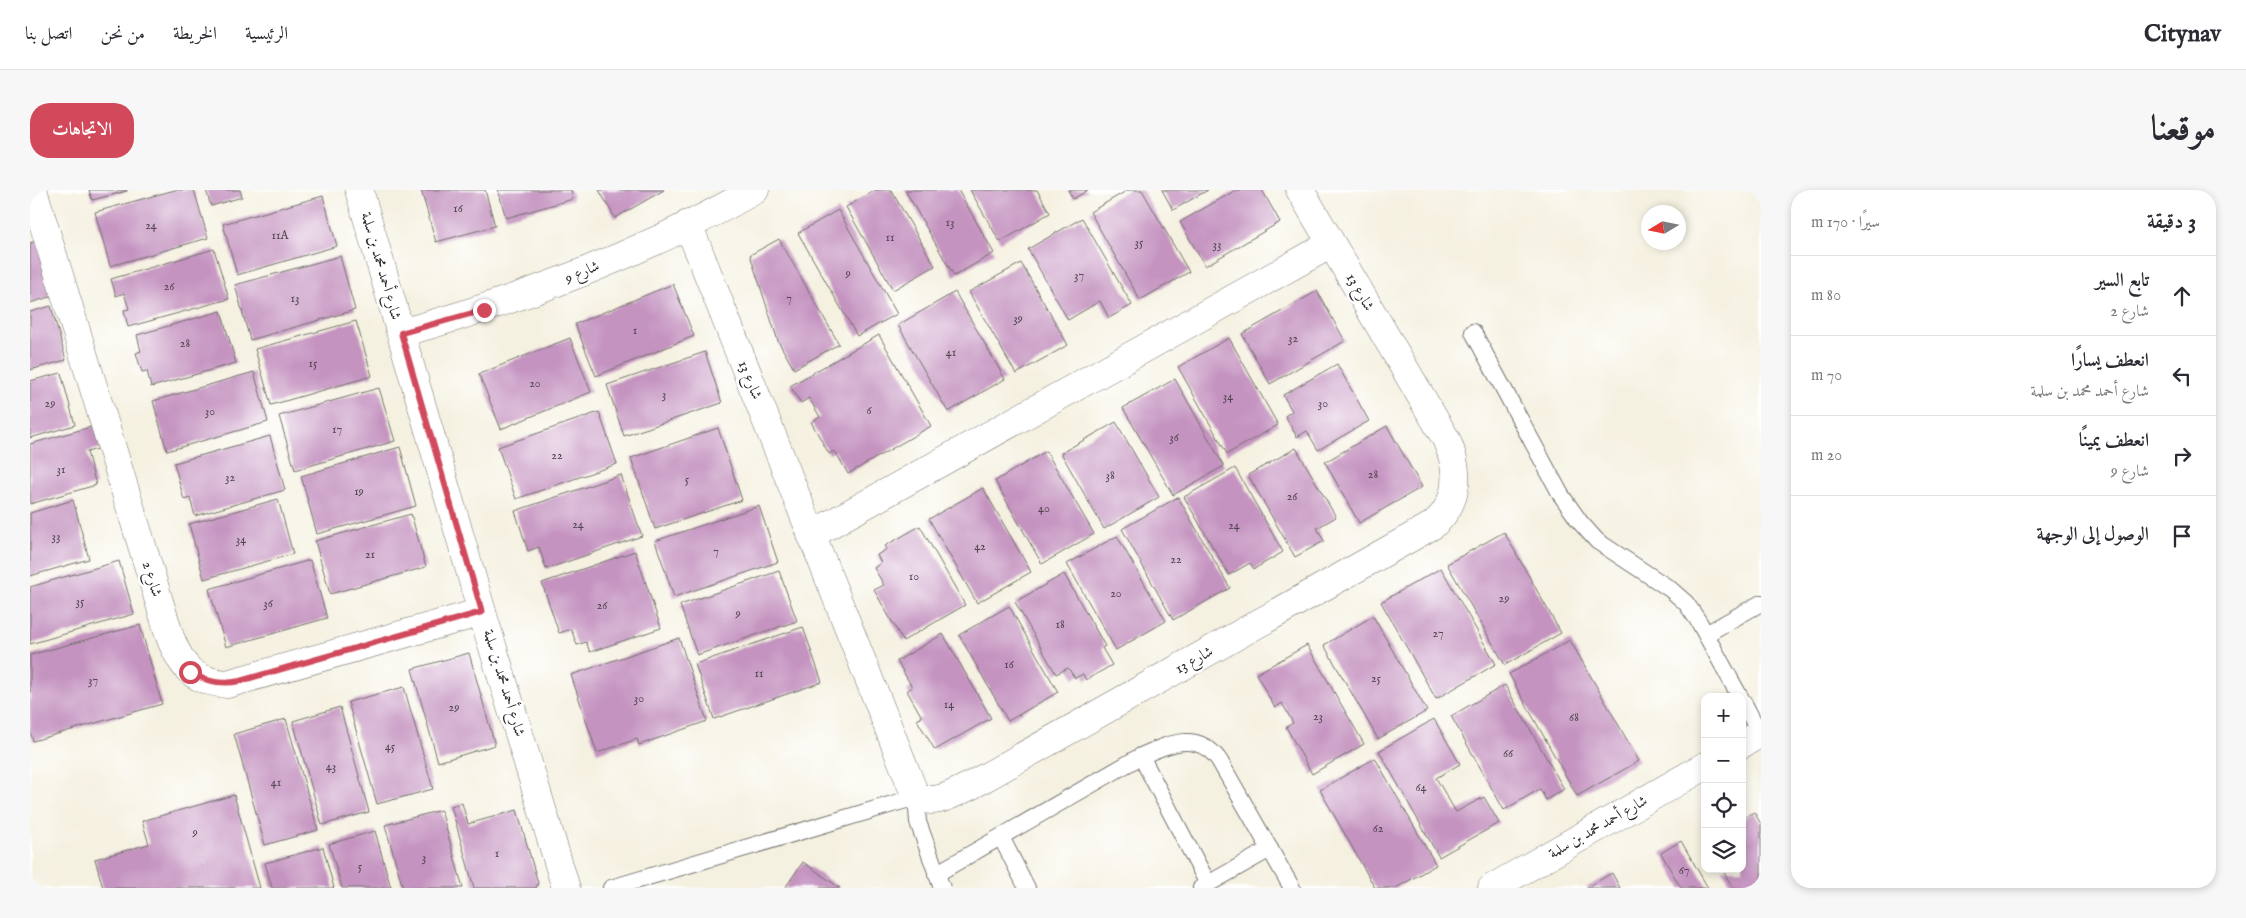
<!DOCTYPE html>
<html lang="ar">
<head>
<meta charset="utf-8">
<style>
  body { margin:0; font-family:"IM FELL English",Amiri,serif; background:#f7f7f7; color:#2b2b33; direction:rtl }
  .controls { position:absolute; right:15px; bottom:15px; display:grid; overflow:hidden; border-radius:10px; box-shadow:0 2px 8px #0003 }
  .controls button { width:45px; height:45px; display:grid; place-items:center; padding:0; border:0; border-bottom:1px solid #e1e1e2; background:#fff; color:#2b2b33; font:25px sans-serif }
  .compass { position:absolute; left:1611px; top:15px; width:45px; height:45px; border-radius:50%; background:#fff; box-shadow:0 2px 8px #0003; rotate:260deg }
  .stop { position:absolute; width:15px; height:15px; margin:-11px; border:4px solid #d1495b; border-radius:50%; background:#fff }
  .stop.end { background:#d1495b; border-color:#fff; box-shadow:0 1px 5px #0008 }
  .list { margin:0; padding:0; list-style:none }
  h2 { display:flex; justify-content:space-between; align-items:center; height:65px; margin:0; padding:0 20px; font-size:21px }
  h2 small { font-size:16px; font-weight:400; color:#7c7c81 }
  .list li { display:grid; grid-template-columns:32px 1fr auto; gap:15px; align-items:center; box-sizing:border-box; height:80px; padding:0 20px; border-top:1px solid #e1e1e2 }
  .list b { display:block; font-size:19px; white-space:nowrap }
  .list p { margin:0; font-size:16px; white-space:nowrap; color:#7c7c81 }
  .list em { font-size:16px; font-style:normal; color:#7c7c81 }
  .icon { flex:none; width:28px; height:28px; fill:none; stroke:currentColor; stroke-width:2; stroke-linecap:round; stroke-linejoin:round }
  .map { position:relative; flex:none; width:1731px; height:698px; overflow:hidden; direction:ltr; border-radius:20px }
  header { display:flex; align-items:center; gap:30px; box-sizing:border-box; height:70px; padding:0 25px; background:#fff; border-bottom:1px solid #e1e1e2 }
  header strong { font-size:24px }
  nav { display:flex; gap:28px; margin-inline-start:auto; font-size:18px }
  .intro { display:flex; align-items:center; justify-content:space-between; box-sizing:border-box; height:120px; padding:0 30px }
  h1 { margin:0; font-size:35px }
  .button { padding:12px 22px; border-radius:20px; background:#d1495b; color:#fff; font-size:18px; font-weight:700 }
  main { display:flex; gap:30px; padding:0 30px }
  aside { flex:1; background:#fff; border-radius:20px; box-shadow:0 2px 8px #0003 }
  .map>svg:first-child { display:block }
  .building { fill:#c493c0 }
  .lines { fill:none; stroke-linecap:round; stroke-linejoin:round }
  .lane-casing { stroke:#72706b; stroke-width:18 }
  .street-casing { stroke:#72706b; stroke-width:29 }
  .lane { stroke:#fff; stroke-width:16 }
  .street { stroke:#fff; stroke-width:28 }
  .route { stroke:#d1495b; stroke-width:6 }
  .labels { text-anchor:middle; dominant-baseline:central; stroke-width:5; stroke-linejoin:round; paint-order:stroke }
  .number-label { font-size:12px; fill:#514550 }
  .street-label { font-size:15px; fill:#2b2b2b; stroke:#fff }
</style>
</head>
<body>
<header>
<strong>Citynav</strong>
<nav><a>الرئيسية</a><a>الخريطة</a><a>من نحن</a><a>اتصل بنا</a></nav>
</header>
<div class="intro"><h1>موقعنا</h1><a class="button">الاتجاهات</a></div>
<main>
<aside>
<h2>3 دقيقة<small>سيرًا · 170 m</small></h2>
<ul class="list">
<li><svg class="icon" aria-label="ahead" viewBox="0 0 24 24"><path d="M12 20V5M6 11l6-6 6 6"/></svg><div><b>تابع السير</b><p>شارع 2</p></div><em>80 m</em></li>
<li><svg class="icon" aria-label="left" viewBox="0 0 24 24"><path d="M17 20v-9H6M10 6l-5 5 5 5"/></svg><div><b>انعطف يسارًا</b><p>شارع أحمد محمد بن سلمة</p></div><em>70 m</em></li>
<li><svg class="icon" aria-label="right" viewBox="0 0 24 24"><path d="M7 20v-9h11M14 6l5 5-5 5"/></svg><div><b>انعطف يمينًا</b><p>شارع 9</p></div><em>20 m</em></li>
<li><svg class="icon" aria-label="arrive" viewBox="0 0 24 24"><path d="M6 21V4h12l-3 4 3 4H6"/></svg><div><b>الوصول إلى الوجهة</b></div></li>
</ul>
</aside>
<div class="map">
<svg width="1731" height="698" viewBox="0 0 1731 698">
  <rect width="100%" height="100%" fill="#fff"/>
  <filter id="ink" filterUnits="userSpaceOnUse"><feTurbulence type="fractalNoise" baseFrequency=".02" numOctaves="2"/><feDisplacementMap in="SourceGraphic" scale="10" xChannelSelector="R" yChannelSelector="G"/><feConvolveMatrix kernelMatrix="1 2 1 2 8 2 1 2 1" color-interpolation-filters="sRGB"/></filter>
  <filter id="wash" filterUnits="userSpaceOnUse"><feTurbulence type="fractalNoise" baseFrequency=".0096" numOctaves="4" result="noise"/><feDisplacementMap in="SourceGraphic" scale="20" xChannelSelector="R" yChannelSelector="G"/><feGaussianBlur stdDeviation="1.12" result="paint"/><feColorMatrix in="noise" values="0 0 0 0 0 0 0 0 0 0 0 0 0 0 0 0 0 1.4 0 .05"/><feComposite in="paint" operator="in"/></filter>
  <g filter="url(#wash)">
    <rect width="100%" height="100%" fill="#f5f1e1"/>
    <g id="blocks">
      <g class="building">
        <path d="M59,0H97V1L62,10Z"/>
        <path d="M145,0H164L178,48L80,76L65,22Z"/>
        <path d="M176,0H210L212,7L181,16Z"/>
        <path d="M391,0H455L465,36L406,52Z"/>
        <path d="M468,0H541L543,9L476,28Z"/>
        <path d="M569,0H634L585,28Z"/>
        <path d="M846,0H861L905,76L863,100L816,17Z"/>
        <path d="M875,0H928L964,63L924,86Z"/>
        <path d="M940,0H1007L1020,23L970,52Z"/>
        <path d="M1038,0H1058L1043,9Z"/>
        <path d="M1098,0H1112L1159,82L1110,110L1060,22Z"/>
        <path d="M1132,0H1178L1143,20Z"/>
        <path d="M1206,0H1232L1250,32L1175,76L1150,32Z"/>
        <path d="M293,6L307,56L207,85L193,34Z"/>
        <path d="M808,20L867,124L827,146L768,43Z"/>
        <path d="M1052,28L1102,115L1079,128L1070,111L1038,130L998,59Z"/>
        <path d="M749,49L809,154L764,179L748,151L720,65Z"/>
        <path d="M7,51L23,106L0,113V53Z"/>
        <path d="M184,59L199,109L98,137L94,120L99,119L94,103L86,106L81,89Z"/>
        <path d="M310,66L325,120L220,150L205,95Z"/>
        <path d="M991,73L1038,155L986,184L939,102Z"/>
        <path d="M643,94L664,146L566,186L545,134Z"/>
        <path d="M1287,101L1315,151L1240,194L1212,144Z"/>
        <path d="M925,102L975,189L918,222L868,135Z"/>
        <path d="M21,116L36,170L0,180V122Z"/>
        <path d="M191,121L206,173L121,197L117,181L112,182L106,163L111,161L107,145Z"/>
        <path d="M326,131L342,186L241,215L225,159Z"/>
        <path d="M849,145L901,236L818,284L805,261L799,264L781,232L790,227L779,208L771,213L760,196Z"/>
        <path d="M540,148L561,202L471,239L449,184Z"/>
        <path d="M1199,148L1248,235L1197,264L1148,177Z"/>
        <path d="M675,162L692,213L594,246L577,195Z"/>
        <path d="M1307,174L1339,231L1288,260L1277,241L1267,247L1255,226L1262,221L1253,205Z"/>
        <path d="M224,182L238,232L137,261L123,211Z"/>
        <path d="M31,183L45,235L0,248V191Z"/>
        <path d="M1145,189L1194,276L1143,305L1093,218Z"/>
        <path d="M349,198L365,251L265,280L249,226Z"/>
        <path d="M569,222L587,274L486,309L468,257Z"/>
        <path d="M1086,232L1129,307L1074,339L1031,263Z"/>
        <path d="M68,235L74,257L57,262L66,295L0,314V254Z"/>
        <path d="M1357,236L1392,297L1329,333L1295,272Z"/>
        <path d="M688,238L712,310L625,339L601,268Z"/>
        <path d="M240,246L255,300L165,326L160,308L154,310L144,273Z"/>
        <path d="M370,257L386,316L287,344L271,286Z"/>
        <path d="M1266,258L1306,327L1287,338L1294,351L1265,367L1218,285Z"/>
        <path d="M1016,261L1064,344L1012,374L965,291Z"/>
        <path d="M1205,278L1253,362L1224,379L1220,373L1199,385L1154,307Z"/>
        <path d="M591,285L612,346L516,379L509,357L498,361L485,321Z"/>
        <path d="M953,298L1001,382L947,413L899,329Z"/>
        <path d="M1148,307L1200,398L1143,430L1092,339Z"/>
        <path d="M248,309L263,364L174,389L159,334Z"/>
        <path d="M43,310L59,369L0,386V323Z"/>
        <path d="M729,316L748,372L644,407L625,351Z"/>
        <path d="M381,324L396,377L300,404L285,351Z"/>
        <path d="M890,336L935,415L873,451L844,400L854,395L844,378L851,373L847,365L857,359L855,356Z"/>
        <path d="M1474,342L1531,443L1475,475L1417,374Z"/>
        <path d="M1087,346L1136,431L1086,460L1037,374Z"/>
        <path d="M605,361L631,438L560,462L556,452L547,455L541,439L529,443L512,393Z"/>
        <path d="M280,370L297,428L196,457L179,399Z"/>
        <path d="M89,371L104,424L0,454V397Z"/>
        <path d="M1411,378L1466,474L1406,509L1351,412Z"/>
        <path d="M749,381L767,431L667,465L650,415Z"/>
        <path d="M1034,384L1075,456L1072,458L1082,475L1056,490L1053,484L1045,488L1038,478L1026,484L985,412Z"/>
        <path d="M979,416L1028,502L978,531L929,445Z"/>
        <path d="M1343,426L1397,521L1348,549L1294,455Z"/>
        <path d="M110,435L132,514L3,551L0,541V465Z"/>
        <path d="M773,437L792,492L684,529L665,474Z"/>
        <path d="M913,444L961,528L905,560L887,530L892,527L877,501L882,497L867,471Z"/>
        <path d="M649,448L677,531L609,555L607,549L567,563L541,485Z"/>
        <path d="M1540,450L1609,571L1547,606L1479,484Z"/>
        <path d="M1277,455L1334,554L1282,584L1256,537L1263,533L1252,513L1245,518L1226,484Z"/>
        <path d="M439,463L465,555L408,572L382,479Z"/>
        <path d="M1475,495L1534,599L1516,610L1510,599L1474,620L1421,526Z"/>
        <path d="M374,497L403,599L347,614L318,512Z"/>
        <path d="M310,517L339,622L292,635L263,531Z"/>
        <path d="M256,529L288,640L235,655L204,544Z"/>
        <path d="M1404,529L1430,574L1406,588L1426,622L1454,607L1469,633L1409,667L1349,561Z"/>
        <path d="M1345,568L1406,675L1366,698H1345L1290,600Z"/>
        <path d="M204,605L230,698H73L65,669L119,654L112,631Z"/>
        <path d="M432,613L438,634L487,620L508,693L506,698H444L421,616Z"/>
        <path d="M411,620L433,698H373L355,635Z"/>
        <path d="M1724,622L1731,634V698H1703L1692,679H1712V629Z"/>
        <path d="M345,641L361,698H312L299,654Z"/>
        <path d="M1651,651L1678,698H1651L1631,663Z"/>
        <path d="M293,657L304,698H242L235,673Z"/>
        <path d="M773,672L810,698H755Z"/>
        <path d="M1582,683L1590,698H1556Z"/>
      </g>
    </g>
  </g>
  <g filter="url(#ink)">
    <use href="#blocks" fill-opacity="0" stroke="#72706b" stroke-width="1"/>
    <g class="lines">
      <defs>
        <g id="lane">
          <path d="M1443,142L1531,305L1550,332L1567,351L1640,399L1656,413L1669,432L1710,507"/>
          <path d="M1676,444L1731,413"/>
          <path d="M1712,510L1730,544"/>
          <path d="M1111,566L1178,694"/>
          <path d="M971,647L997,698"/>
          <path d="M906,684L1111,566C1139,554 1167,540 1189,570L1262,698"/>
          <path d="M581,698L886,607L888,632L912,698"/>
          <path d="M1171,698L1240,659"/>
        </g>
        <g id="street">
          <path d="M3,0L140,447C152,477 162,491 197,494L452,422"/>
          <path d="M329,0L452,422L536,698"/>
          <path d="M658,34L886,607C907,615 920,605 940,596L1403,335C1430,312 1430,280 1416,249L1270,0"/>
          <path d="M371,143C494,109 614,63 725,0"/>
          <path d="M781,345L1301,54"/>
          <path d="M1712,554L1731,543"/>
          <path d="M1462,698L1675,576"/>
        </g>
      </defs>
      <use href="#lane" class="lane-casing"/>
      <use href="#street" class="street-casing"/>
      <use href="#lane" class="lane"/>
      <use href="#street" class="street"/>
    </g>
  </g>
  <g class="lines" filter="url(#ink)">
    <path class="route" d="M160,482C176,492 191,495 210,491L452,422L371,143L454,120"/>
  </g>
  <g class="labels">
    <g class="number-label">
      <text x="428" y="18">16</text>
      <text x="920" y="32">13</text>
      <text x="121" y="35">24</text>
      <text x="250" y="45">11A</text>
      <text x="860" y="47">11</text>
      <text x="1109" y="52">35</text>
      <text x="1187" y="54">33</text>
      <text x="818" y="83">9</text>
      <text x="1049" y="85">37</text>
      <text x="139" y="96">26</text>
      <text x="265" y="108">13</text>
      <text x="759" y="108">7</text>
      <text x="988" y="128">39</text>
      <text x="605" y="140">1</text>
      <text x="1263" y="148">32</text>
      <text x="155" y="153">28</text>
      <text x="921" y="162">41</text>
      <text x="283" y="173">15</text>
      <text x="505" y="193">20</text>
      <text x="634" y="204">3</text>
      <text x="1198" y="206">34</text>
      <text x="20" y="213">29</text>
      <text x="1293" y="213">30</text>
      <text x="839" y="220">6</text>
      <text x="180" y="221">30</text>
      <text x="307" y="239">17</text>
      <text x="1144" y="247">36</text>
      <text x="527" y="265">22</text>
      <text x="31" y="279">31</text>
      <text x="1343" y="284">28</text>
      <text x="1080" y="285">38</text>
      <text x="200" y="287">32</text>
      <text x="657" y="289">5</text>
      <text x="329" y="301">19</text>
      <text x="1262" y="306">26</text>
      <text x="1014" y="318">40</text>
      <text x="548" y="334">24</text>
      <text x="1204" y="335">24</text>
      <text x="26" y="346">33</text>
      <text x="211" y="349">34</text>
      <text x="950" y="356">42</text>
      <text x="686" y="361">7</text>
      <text x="340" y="364">21</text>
      <text x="1146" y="369">22</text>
      <text x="884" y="386">10</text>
      <text x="1086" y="403">20</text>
      <text x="1474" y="408">29</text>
      <text x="50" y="411">35</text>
      <text x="238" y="413">36</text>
      <text x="572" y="415">26</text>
      <text x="708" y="423">9</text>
      <text x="1030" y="434">18</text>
      <text x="1408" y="443">27</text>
      <text x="979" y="474">16</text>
      <text x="729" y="483">11</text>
      <text x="1346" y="488">25</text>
      <text x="63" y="490">37</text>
      <text x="609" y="508">30</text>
      <text x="919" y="514">14</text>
      <text x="424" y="517">29</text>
      <text x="1288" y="526">23</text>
      <text x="1544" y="527">68</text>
      <text x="360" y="556">45</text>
      <text x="1478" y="563">66</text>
      <text x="301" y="576">43</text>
      <text x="246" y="592">41</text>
      <text x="1391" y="597">64</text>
      <text x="1348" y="638">62</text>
      <text x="165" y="642">9</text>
      <text x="467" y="663">1</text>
      <text x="394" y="667">3</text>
      <text x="330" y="676">5</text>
      <text x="1654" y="680">67</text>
    </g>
    <g class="street-label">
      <text transform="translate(351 76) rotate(74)">شارع أحمد محمد بن سلمة</text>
      <text transform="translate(552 82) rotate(-23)">شارع 9</text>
      <text transform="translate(1330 102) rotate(60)">شارع 13</text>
      <text transform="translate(720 190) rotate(68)">شارع 13</text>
      <text transform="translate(122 389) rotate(73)">شارع 2</text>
      <text transform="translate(1164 470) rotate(-29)">شارع 13</text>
      <text transform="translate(474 493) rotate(73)">شارع أحمد محمد بن سلمة</text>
      <text transform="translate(1568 637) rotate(-30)">شارع أحمد محمد بن سلمة</text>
    </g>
  </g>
</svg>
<div class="controls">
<button>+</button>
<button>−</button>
<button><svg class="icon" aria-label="locate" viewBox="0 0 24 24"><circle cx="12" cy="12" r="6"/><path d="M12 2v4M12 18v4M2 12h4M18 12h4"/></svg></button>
<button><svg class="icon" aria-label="layers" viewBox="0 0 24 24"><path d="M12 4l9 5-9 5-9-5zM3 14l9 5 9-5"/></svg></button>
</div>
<svg class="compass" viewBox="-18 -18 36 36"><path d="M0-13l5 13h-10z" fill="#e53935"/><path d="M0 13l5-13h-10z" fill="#7c7c81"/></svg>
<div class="stop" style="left:160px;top:482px"></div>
<div class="stop end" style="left:454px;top:120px"></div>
</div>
</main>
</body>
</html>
